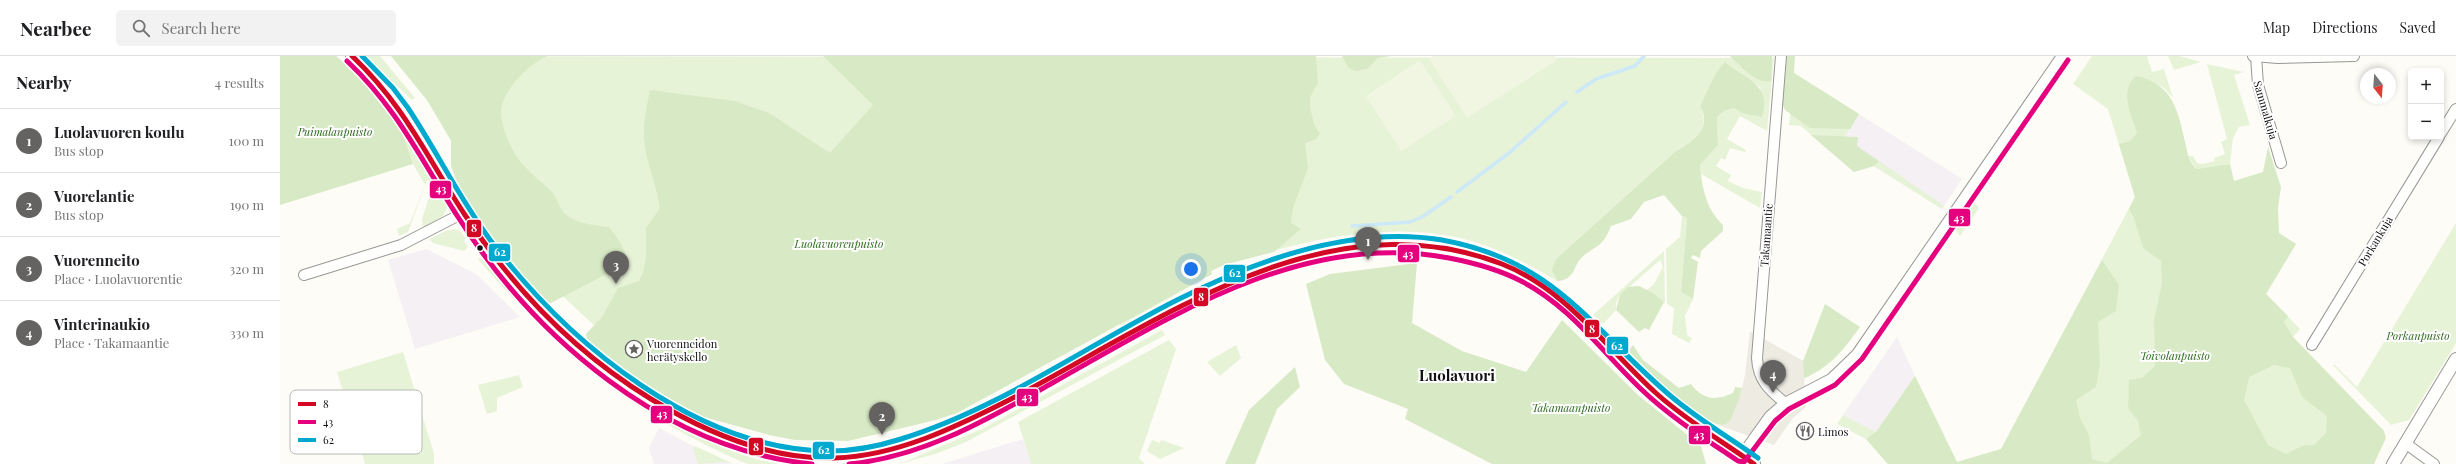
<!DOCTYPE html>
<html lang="en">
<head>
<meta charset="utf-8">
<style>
  body { margin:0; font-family:"Playfair Display",serif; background:#f2f2f2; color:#202124 }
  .controls { position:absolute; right:12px; top:12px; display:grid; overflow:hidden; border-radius:6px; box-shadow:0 2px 6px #0003 }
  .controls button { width:36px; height:36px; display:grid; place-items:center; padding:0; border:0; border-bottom:1px solid #e0e0e0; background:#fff; color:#202124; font:20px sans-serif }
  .compass { position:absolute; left:2080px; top:12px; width:36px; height:36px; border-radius:50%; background:#fff; box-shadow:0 2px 6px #0003; rotate:163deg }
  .you { position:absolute; left:911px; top:213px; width:14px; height:14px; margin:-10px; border:3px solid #fff; border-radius:50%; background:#1a73e8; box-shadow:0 0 0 6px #1a73e833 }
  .badge { display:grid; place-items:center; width:26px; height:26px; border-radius:50%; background:#646362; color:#fff; font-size:13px; font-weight:700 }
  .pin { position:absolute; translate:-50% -33px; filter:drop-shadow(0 1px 2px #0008) }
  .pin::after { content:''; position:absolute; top:21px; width:14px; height:12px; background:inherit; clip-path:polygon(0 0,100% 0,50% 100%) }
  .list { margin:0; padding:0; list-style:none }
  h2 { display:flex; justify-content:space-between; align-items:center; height:52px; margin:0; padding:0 16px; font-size:17px }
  h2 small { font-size:13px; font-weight:400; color:#757577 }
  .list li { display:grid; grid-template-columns:26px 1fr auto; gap:12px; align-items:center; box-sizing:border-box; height:64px; padding:0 16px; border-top:1px solid #e0e0e0 }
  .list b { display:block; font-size:15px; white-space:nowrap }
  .list p { margin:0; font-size:13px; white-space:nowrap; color:#757577 }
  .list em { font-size:13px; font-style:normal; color:#757577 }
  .icon { flex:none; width:22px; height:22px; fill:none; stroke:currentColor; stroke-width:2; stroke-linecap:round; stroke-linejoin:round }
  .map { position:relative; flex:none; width:2176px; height:408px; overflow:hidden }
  header { display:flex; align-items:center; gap:24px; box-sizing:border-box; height:56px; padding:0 20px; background:#fff; border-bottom:1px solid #e0e0e0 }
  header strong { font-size:19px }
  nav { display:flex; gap:22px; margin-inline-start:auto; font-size:14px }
  .search { width:280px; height:36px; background:#f2f2f2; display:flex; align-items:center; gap:10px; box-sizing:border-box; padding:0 14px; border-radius:6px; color:#757577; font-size:15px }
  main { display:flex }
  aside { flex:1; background:#fff }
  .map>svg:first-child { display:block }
  .industrial { fill:#f5f0f3 }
  .green { fill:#e7f3d7 }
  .forest { fill:#d8eac5; fill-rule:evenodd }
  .pitch { fill:#f0f6e1 }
  .plaza { fill:#edebe2 }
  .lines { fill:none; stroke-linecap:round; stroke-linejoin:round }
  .stream { stroke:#cde8f7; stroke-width:3.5 }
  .minor-casing { stroke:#979795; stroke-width:12 }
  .tertiary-casing { stroke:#979795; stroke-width:14 }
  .minor { stroke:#fffffe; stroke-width:10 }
  .tertiary { stroke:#fffffe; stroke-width:12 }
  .bus-1-casing { stroke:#fff; stroke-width:8 }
  .bus-2-casing { stroke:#fff; stroke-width:8 }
  .bus-3-casing { stroke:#fff; stroke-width:8 }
  .bus-1 { stroke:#d20824; stroke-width:5 }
  .bus-2 { stroke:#e5007d; stroke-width:5 }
  .bus-3 { stroke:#00a9ce; stroke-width:5 }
  .bus-dot { fill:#111; stroke:#fff; stroke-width:1.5 }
  .labels { text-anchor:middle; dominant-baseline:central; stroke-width:4; stroke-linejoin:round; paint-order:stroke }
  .street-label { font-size:11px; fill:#111; stroke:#fff }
  .park-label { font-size:11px; font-style:italic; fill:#2f6b1f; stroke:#fff }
  .poi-label { font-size:11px; fill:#111; stroke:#fff; text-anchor:start }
  .district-label { font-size:15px; font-weight:bold; fill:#111; stroke:#fff }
  .key { fill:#fff; stroke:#b8b8b8; stroke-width:1 }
  .key-label { font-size:11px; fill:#111 }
  .line-badge { stroke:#fff; stroke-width:1.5 }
  .badge-label { font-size:11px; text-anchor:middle; font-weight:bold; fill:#fff }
</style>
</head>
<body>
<header>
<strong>Nearbee</strong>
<div class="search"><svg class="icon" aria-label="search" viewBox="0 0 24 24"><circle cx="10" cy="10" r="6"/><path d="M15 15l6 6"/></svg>Search here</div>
<nav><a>Map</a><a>Directions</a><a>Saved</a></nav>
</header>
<main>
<aside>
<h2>Nearby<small>4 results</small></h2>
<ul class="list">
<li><span class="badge">1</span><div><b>Luolavuoren koulu</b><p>Bus stop</p></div><em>100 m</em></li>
<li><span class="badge">2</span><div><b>Vuorelantie</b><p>Bus stop</p></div><em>190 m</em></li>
<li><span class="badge">3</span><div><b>Vuorenneito</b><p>Place · Luolavuorentie</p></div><em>320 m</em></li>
<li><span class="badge">4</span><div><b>Vinterinaukio</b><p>Place · Takamaantie</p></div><em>330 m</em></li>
</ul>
</aside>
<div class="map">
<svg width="2176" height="408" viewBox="0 0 2176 408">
  <rect width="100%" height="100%" fill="#fdfcf7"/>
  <g class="industrial">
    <path d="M1579,58L1682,123L1662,153L1560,89Z"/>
    <path d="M146,193L196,218L240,261L135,293L108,204Z"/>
    <path d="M1617,281L1635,320L1596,376L1563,359Z"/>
    <path d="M379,372L424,396L451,408H374L369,392Z"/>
    <path d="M743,383L751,408H662Z"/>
  </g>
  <g class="green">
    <path d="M85,0H100L135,42L132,44Z"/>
    <path d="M111,0L1493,2L1494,0L1487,75L1460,60L1447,83L1466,94L1465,96L1450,92L1445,104L1441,102L1436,110L1451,119L1448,125L1463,132L1482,136L1480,152L1421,118L1420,109L1438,89L1437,61L1444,55L1454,52L1462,57L1481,32L1445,6C1433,17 1428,35 1420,50C1432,71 1413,86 1396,95L1276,203L1275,222L1277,225C1253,211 1228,197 1201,188C1125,163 1042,180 968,202C956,206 943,209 931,215L932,218L841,269L317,272L275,233L195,126L147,44Z"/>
    <path d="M1812,0H1867L1872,16L1884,13L1893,42L1884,32L1872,25L1907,139L1995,113L1985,169L2016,188L1986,238L2020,273L2013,281L2104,375L2091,408H1608L1586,383L1557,368L1563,359L1596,376L1635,320L1677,406L1721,393L1855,141L1828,53L1793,28Z"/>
    <path d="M1899,0L1921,6L1894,14L1888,0Z"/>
    <path d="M1927,8L1964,16L1954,19L1970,69L1959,71L1953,82L1950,108L1916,113L1908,100H1913L1917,107L1923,108L1935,105L1934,102L1945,98L1941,86L1947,83Z"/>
    <path d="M1514,17L1579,58L1560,88L1594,110L1599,105L1664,150L1662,153L1594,110L1574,116L1521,70L1509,69Z"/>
    <path d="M89,26L122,67L169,148L163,160L143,172L142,163L154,126L147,124L128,176L119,180L117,173L130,167L145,129L133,108L119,67Z"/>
    <path d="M1702,129L1693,145L1699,152L1680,180L1676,174V167Z"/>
    <path d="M1402,160L1407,162L1401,236L1413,243L1405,260L1407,279L1412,282L1409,287L1392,278L1394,252L1387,248L1386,193L1400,181Z"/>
    <path d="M2176,167V287L2129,364L2111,369L2053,309L2054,308L2077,331Z"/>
    <path d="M175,173L180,175L186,182L184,184L188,191L184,195L153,187L149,183L166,175Z"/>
    <path d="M1384,195L1385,247L1367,234L1374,228L1383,211L1380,204L1340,239L1336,247V254L1323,268L1313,259Z"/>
    <path d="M200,202C225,224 246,250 270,274C328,329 420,396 500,408H468L460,405C349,356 276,295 198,203Z"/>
    <path d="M882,274L885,279L686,386L658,397L619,408L702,373Z"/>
    <path d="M889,284L896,293L859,402L865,408H751L738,366Z"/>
    <path d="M956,289L961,302L940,320L927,306Z"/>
    <path d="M123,296L154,398V408H85L57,316Z"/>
    <path d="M239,319L243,331L217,342V355L207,358L198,329Z"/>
    <path d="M872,384L880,387L881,384L904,392L880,403L867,395Z"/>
    <path d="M415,390L454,408L445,406L418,408L413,392Z"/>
  </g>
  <g class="forest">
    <path d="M0,0H56L87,27L119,67L133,108L0,149Z"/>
    <path d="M111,0H267C249,8 221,35 221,57C221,69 229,88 235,98C244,112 259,124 271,135C278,142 279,152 285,158C295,167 317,170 329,171C338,183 347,193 346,208L269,248L262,242L212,182L180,134L171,110V84L147,44Z"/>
    <path d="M543,0H1036L1038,27L1030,41V51L1034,68L1040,78L1035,84L1025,87L1028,112L1013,152L1011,167L1021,173L994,196L943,209L931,215L932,218L677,357L656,364L568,385L515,384L489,379L420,360L347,317L308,286L306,278L322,261L338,232L359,225L363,217L366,201V172L380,152C377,131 368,111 365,91C362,71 366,53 370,34L455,45L489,57L550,97L593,49Z"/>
    <path d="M1062,0H1112L1098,2L1087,13L1076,15L1069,12Z"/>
    <path d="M1450,0H1492L1491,25C1476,29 1460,9 1450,0Z"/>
    <path d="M1507,0H1515L1514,17L1579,58L1570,73L1530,72L1505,54L1502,48Z"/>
    <path d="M1445,6C1466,23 1492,29 1482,61L1462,57L1454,52L1444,55L1437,61L1438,89L1420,109C1422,132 1426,153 1443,169V175L1421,195L1420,202L1413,199L1411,202L1418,206L1413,243L1401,236L1407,162L1402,160L1384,139L1364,146L1351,163L1331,170C1322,192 1318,188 1302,201C1293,209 1296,224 1277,225L1272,214L1276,203L1396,95C1413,86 1433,71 1420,50C1428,35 1433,17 1445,6Z"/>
    <path d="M1856,20C1895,28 1898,57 1906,90C1908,99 1909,105 1916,113L1950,108L1954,125L1983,116L1988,91L2001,131L1998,152L1999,177L2016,188L1986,238L2008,260L2004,266L2013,281L2104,375L2106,382L2094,408H1608L1586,383L1596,376L1635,320L1677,406L1721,393L1822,204L1839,229L1836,255L1818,266L1820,308L1816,331L1796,344L1800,362L1809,379L1812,403L1827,407L1861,379L1858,365L1848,352L1849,324L1862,322L1875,310L1874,264L1882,227L1881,205L1863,192L1854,162L1849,153L1855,141L1839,88L1850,85L1857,77C1851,60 1839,34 1856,20ZM1994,309L2010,312L2022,341L2047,360L2046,377L2034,389L2022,390L2006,398L1988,389L1964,344L1969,321Z"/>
    <path d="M1531,79L1578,81L1577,90L1599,105L1594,110L1574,116Z"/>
    <path d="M1137,207L1132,267L1182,295L1246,316L1282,264L1358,339L1421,390L1426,408H1212L1125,363L1128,353L1064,328L1045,304L1026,228L1050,218Z"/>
    <path d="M1359,230L1373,237L1384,246L1369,274L1365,272L1359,276L1336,254L1340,239L1348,231Z"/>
    <path d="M1545,248L1580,271C1561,297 1550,311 1521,324L1485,284L1523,305Z"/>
    <path d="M1353,289L1363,304L1399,332L1411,328C1423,344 1435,345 1453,337L1455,331L1462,332C1460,341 1456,363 1447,368C1428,378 1362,309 1348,295Z"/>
    <path d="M1015,311L1020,331L997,353L975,408H945L969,354Z"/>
  </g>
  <g class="pitch">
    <path d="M1153,0H1275L1277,4L1187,62L1149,3Z"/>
    <path d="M1140,4L1176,60L1121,95L1086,40Z"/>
  </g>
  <path class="plaza" d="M1470,275L1523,305L1526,351L1513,362L1494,389L1438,369H1444L1450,365L1459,343L1465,319Z"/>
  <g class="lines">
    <g class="stream">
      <path d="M1297,36L1316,23L1355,10L1364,0"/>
      <path d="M1177,136L1229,97L1286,46"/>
      <path d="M1072,170L1130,166L1142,161L1171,141"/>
    </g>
    <defs>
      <g id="minor">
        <path d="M1501,0L1477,302C1478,324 1489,334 1505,347"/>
        <path d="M1973,0L1998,2L2074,0"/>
        <path d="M1976,0L1978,29L2001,107"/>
        <path d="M2161,77L2176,53"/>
        <path d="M24,219L121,189L183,157"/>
        <path d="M2032,289L2159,81"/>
        <path d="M2125,387L2154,408"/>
        <path d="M1462,399L1490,360L1505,347L1551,323L1577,298L1782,0"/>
      </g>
      <g id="tertiary">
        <path d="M72,0C128,48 146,99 184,158C237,242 313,313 400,360C446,385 518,408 571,401C640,392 701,359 760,327C899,251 1057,142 1221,208C1285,234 1327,293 1377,338C1407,365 1442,384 1474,408"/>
        <path d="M2113,408L2176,303"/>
      </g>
    </defs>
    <use href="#minor" class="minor-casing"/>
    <use href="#tertiary" class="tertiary-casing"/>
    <use href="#minor" class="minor"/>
    <use href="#tertiary" class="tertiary"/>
    <defs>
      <path id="bus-1" d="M72,0C125,50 146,100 185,159C233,232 296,297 371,343C425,376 490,404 555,402C617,400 676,371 731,343C880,265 1046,140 1222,208C1286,233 1328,294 1377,338C1407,365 1442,385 1474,408"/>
      <g id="bus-2">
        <path d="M67,5C118,53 141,104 178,161C255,282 384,393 532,408"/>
        <path d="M569,408C644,401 710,362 774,326C893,259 1026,174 1169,202C1195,207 1218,213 1241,225C1289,249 1322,296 1361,333C1390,361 1424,382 1458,405L1464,406L1495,365L1509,353L1555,329L1582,303L1788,4"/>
      </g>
      <path id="bus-3" d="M82,0L113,32L128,52C158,97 181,146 214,189C290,288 418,395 550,395C574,395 599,390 621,383C719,353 806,290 897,244C976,204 1072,169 1162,184C1273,204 1308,268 1386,336C1414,361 1447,380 1478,402"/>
    </defs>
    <use href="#bus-1" class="bus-1-casing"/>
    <use href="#bus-2" class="bus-2-casing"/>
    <use href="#bus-3" class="bus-3-casing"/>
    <use href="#bus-1" class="bus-1"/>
    <use href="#bus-2" class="bus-2"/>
    <use href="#bus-3" class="bus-3"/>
  </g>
  <defs>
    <symbol id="sight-ring" viewBox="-11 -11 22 22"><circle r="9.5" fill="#fff" stroke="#646362" stroke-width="1.5"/><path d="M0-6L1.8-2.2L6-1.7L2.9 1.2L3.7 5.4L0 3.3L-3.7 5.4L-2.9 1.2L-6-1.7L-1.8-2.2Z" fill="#646362"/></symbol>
    <symbol id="restaurant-ring" viewBox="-11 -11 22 22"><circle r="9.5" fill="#fff" stroke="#646362" stroke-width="1.5"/><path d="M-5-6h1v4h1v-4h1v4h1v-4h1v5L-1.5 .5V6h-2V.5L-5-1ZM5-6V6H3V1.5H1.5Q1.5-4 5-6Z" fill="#646362"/></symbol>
  </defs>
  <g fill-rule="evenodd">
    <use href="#sight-ring" x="344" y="283" width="20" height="20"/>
    <use href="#restaurant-ring" x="1515" y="365" width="20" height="20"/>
  </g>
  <circle class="bus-dot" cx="200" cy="192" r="3.5"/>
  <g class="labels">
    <g class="street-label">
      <text transform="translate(1986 54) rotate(74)">Sammalkuja</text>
      <text transform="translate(1486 179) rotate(-86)">Takamaantie</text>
      <text transform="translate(2095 185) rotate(-59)">Porkankuja</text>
    </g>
    <g class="park-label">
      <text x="55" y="75">Puimalanpuisto</text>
      <text x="559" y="187">Luolavuorenpuisto</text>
      <text x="2138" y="279">Porkanpuisto</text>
      <text x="1895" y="299">Toivolanpuisto</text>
      <text x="1291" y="351">Takamaanpuisto</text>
    </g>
    <g class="poi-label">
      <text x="367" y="287">Vuorenneidon<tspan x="367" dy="13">herätyskello</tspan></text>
      <text x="1538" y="375">Limos</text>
    </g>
    <g class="district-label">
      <text x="1177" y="319">Luolavuori</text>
    </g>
  </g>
  <rect x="10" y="334" width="132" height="64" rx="6" class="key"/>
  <rect x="18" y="346" width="18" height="4" fill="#d20824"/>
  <rect x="18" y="364" width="18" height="4" fill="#e5007d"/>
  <rect x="18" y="382" width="18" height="4" fill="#00a9ce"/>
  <g class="key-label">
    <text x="43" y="352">8</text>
    <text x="43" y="370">43</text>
    <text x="43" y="388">62</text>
  </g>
  <g class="line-badge">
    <rect x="149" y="124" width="23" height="19" rx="4" fill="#e5007d"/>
    <rect x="1668" y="152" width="23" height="19" rx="4" fill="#e5007d"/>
    <rect x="186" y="163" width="16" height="19" rx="4" fill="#d20824"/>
    <rect x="208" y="187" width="23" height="19" rx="4" fill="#00a9ce"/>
    <rect x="1117" y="188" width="23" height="19" rx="4" fill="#e5007d"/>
    <rect x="943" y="208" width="23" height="19" rx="4" fill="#00a9ce"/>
    <rect x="913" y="231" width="16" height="20" rx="4" fill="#d20824"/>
    <rect x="1304" y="263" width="16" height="19" rx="4" fill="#d20824"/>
    <rect x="1326" y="280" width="23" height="19" rx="4" fill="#00a9ce"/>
    <rect x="736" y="332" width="23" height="19" rx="4" fill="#e5007d"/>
    <rect x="370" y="349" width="23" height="19" rx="4" fill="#e5007d"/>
    <rect x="1408" y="369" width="23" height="20" rx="4" fill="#e5007d"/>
    <rect x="468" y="381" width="16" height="19" rx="4" fill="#d20824"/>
    <rect x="532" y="385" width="23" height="19" rx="4" fill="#00a9ce"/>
  </g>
  <g class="badge-label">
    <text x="161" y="137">43</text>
    <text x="1679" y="166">43</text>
    <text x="194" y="176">8</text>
    <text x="220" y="200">62</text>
    <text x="1128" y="202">43</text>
    <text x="955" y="221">62</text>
    <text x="921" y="245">8</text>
    <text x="1312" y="277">8</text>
    <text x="1337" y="294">62</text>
    <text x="747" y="345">43</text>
    <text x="382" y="362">43</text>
    <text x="1419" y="383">43</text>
    <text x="476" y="395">8</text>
    <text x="544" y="398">62</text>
  </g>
</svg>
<div class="controls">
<button>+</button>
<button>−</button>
</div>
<svg class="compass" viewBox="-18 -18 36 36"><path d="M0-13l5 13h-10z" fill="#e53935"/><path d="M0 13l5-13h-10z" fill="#757577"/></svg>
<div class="you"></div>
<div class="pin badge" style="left:1088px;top:204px">1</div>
<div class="pin badge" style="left:602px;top:379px">2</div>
<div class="pin badge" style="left:336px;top:228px">3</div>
<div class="pin badge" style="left:1493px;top:337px">4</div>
</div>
</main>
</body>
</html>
